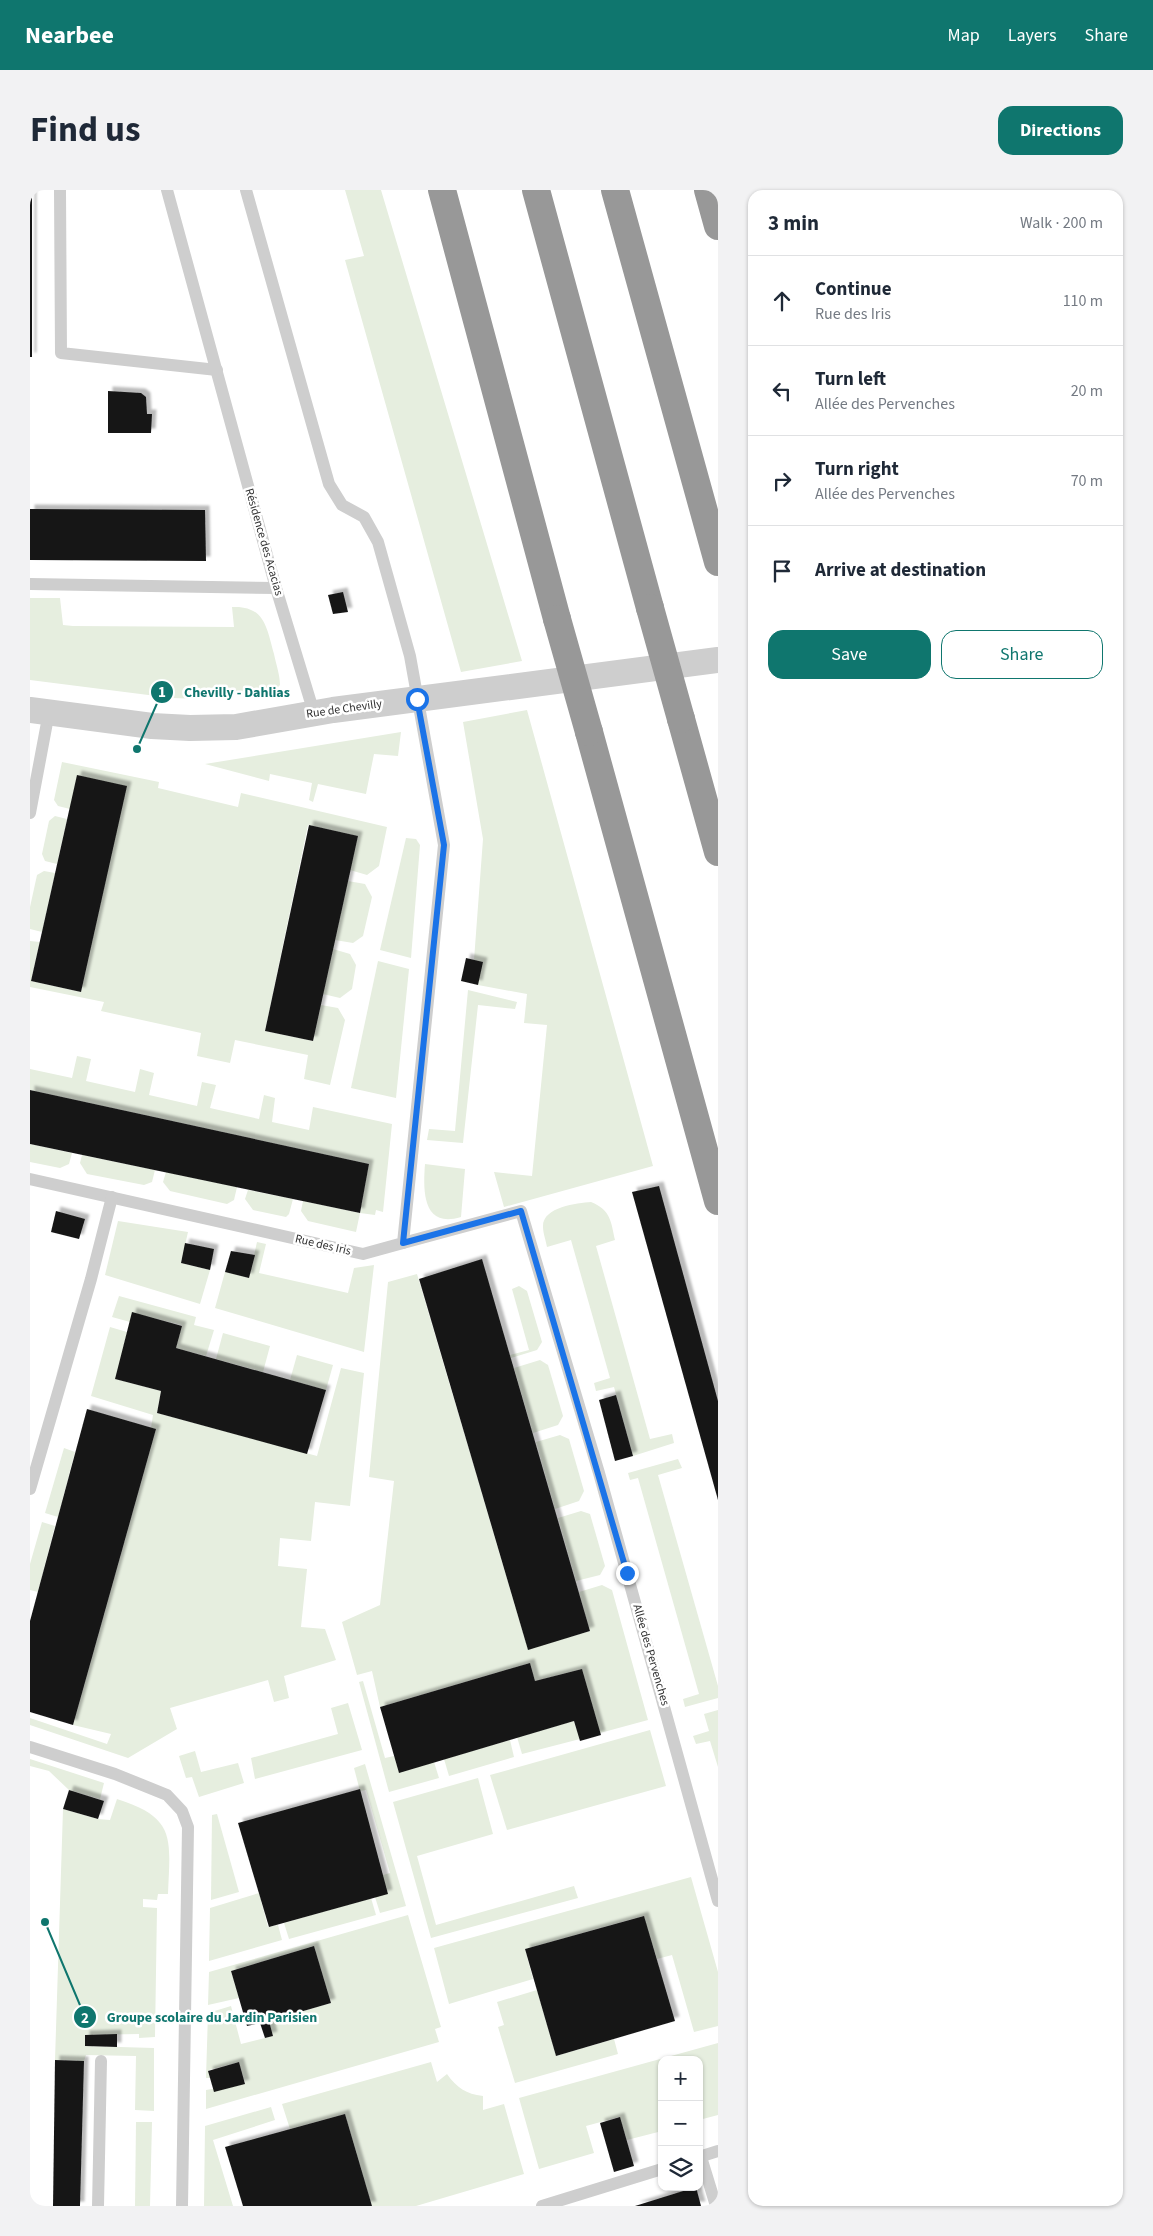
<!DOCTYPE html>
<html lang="en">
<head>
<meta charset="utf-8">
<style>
  body { margin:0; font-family:"Source Sans 3",sans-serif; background:#f2f2f3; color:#1f2937 }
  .controls { position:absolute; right:15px; bottom:15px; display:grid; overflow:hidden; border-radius:10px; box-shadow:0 1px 4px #0004 }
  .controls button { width:45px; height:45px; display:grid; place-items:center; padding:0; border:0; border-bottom:1px solid #e0e1e3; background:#fff; color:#1f2937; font:25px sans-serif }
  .stop { position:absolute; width:15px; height:15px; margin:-11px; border:4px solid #1a73e8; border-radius:50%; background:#fff }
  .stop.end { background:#1a73e8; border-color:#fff; box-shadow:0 1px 5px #0008 }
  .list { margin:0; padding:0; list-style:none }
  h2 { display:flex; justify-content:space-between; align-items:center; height:65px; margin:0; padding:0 20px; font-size:21px }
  h2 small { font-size:16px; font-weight:400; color:#747a83 }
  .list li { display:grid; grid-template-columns:32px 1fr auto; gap:15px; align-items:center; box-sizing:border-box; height:90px; padding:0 20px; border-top:1px solid #e0e1e3 }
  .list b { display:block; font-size:19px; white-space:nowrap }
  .list p { margin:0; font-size:16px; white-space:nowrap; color:#747a83 }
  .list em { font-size:16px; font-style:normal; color:#747a83 }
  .actions { display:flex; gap:10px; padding:15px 20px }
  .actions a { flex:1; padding:11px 0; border:1px solid #0f766e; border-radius:15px; text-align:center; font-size:18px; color:#0f766e }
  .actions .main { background:#0f766e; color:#fff }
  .icon { flex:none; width:28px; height:28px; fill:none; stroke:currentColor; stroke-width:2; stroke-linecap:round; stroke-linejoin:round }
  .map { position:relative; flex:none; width:688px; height:2016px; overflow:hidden; border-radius:15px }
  header { display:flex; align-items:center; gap:30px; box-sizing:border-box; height:70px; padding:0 25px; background:#0f766e; color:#fff }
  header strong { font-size:24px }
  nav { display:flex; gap:28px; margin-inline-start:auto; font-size:18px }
  .intro { display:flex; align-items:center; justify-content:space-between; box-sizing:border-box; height:120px; padding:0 30px }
  h1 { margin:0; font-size:35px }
  .button { padding:12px 22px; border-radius:15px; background:#0f766e; color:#fff; font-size:18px; font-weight:700 }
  main { display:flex; gap:30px; padding:0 30px }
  aside { flex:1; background:#fff; border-radius:15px; box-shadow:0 1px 4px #0004 }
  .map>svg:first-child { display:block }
  .green { fill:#e6eedf }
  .building { fill:#181818; filter:url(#shadow) }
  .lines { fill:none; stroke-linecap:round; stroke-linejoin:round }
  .lane { stroke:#cecece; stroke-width:12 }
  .street { stroke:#cecece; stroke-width:26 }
  .highway { stroke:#989898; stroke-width:28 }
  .highway-bridge { stroke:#989898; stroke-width:28 }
  .route { stroke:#1a73e8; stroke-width:6 }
  .labels { text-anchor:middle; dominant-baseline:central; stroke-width:5; stroke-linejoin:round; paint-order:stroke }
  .street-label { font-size:12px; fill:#313131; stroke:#fff }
  .leader { fill:none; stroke:#0f766e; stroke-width:2 }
  .callout-dot { fill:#0f766e; stroke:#fff; stroke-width:2 }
  .mark-label { font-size:15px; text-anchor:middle; font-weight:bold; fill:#fff }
  .callout-label { font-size:14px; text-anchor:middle; font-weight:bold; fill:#0f766e; stroke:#fff; stroke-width:5; stroke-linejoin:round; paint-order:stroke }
</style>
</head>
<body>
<header>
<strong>Nearbee</strong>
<nav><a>Map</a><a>Layers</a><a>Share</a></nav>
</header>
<div class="intro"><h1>Find us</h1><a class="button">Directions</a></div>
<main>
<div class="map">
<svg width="688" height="2016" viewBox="0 0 688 2016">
  <defs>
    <filter id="shadow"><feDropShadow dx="4.5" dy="-4.5" stdDeviation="1" flood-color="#0004"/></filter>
  </defs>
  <rect width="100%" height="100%" fill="#fff"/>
  <g class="green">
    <path d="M315,0H351L492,471L431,482L315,70L334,66Z"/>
    <path d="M0,408H30L33,435L43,436L204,437L202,417C235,415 237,439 244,464C246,474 250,485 250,495L247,498L173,509L142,508L0,490Z"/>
    <path d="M497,520L623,976L474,1017L464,982L502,986L517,835L494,833L497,804L448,795L444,770L453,649L433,532Z"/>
    <path d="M371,542L368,566L344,564L336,604L288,594L283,612L279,610L282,593L240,584L239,591L175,574Z"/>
    <path d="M32,572L129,592L128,598L208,617L211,603L357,637L349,676L337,685L320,680L328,646L278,635L235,841L283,851L291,815L308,818L315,830L300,895L274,889L278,865L205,850L200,873L167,866L171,843L71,821L74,812L0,797V751L10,752L1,791L51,802L96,596L40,619L28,616L24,610Z"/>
    <path d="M25,626L37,629L27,674L15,671L12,664L19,631Z"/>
    <path d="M376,648L386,649L390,655L381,768L350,760Z"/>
    <path d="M14,681L25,683L12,742L0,739V717L7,685Z"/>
    <path d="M318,691L335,694L342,707L333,746L323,753L305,750Z"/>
    <path d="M303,759L320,764L326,775L322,799L310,808L293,804Z"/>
    <path d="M348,771L379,779L366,908L321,898Z"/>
    <path d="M438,800L487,812L485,819L448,815L433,953L397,950L399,939L425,941Z"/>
    <path d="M47,866L61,869L56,891L105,902L110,879L124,883L119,905L167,916L172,892L186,895L180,918L229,929L234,905L245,908L242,932L279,940L283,917L362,934L353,1022L346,1020L345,1025L330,1023L326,1042L278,1031L271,1021L273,1011L330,1023L339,974L0,900V879L42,888Z"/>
    <path d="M0,954L42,963L39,974L30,978L0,972Z"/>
    <path d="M52,965L125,980L122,992L114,995L57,984L50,973Z"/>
    <path d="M395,974L435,979L431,1027C392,1039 393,1000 395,974Z"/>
    <path d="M136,982L207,997L204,1010L197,1014L140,1001L133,992Z"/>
    <path d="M218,1000L263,1009L259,1024L256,1027L223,1020L215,1009Z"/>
    <path d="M561,1012C581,1020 581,1032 585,1050L566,1056L620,1249L642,1244L644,1253L603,1266L584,1197L566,1201L564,1193L580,1188L541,1050L517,1057C516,1051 513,1043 513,1037C512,1017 547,1013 561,1012Z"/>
    <path d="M88,1031L158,1042L151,1073L180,1080L170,1114L75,1085Z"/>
    <path d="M227,1052L236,1054L229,1083L318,1103L324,1078L344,1075L334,1162L185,1118L195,1082L219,1087Z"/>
    <path d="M387,1084L498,1459L560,1441L549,1402L572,1395L582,1400L618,1530L570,1543L552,1479L505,1491L500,1473L350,1517L342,1481L327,1485L312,1432L350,1415L364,1291L339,1287L358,1092Z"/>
    <path d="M489,1096L497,1101L512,1152L507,1160L481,1168L480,1165L499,1160L482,1099Z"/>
    <path d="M89,1106L166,1127L164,1135L184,1140L176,1166L146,1158L152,1135L102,1123L100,1132L82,1127Z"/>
    <path d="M80,1137L97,1142L86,1189L131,1201L127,1223L287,1266L311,1178L334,1183L320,1316L285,1312L281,1351L250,1348L248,1376L277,1379L271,1437L295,1439L306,1470L254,1486L259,1508L244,1512L238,1490L140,1518L147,1539L98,1568L0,1535V1528L77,1554L81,1544L43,1535L126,1239L121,1238L123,1225L61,1206Z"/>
    <path d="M193,1143L240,1156L233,1182L186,1169Z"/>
    <path d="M267,1165L303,1175L296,1200L260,1190Z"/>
    <path d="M510,1170L518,1175L533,1226L528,1235L503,1243L484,1178Z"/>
    <path d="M530,1245L539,1249L554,1301L549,1311L525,1319L506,1252Z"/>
    <path d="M34,1258L45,1262L28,1327L15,1323Z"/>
    <path d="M648,1269L652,1278L628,1285L688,1496V1508L655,1517L653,1509L669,1504L608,1288L600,1290L598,1283Z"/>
    <path d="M551,1321L560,1324L575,1376L570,1385L546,1391L528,1328Z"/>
    <path d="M12,1332L25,1336L8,1402L0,1400V1374Z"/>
    <path d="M333,1491L355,1568L364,1566L369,1582L404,1572L409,1588L359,1602L329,1492Z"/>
    <path d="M318,1513L332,1560L225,1589L221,1568L308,1544L301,1518Z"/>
    <path d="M688,1520V1577L680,1551L666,1554L663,1546L679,1541L674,1524Z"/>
    <path d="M544,1531L550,1549L492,1564L487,1547Z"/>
    <path d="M620,1540L636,1596L477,1640L460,1585Z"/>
    <path d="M480,1550L484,1567L419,1586L414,1569Z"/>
    <path d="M165,1561L171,1582L208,1573L214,1593L169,1607L162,1587L156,1588L149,1566Z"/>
    <path d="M0,1569L74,1593L70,1609L39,1600L19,1581L0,1576Z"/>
    <path d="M335,1574L376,1716L350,1723L345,1707L353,1685L360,1683L336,1600L330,1601L324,1578Z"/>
    <path d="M448,1588L463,1644L387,1666L406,1735L544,1696L548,1708L401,1748L363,1612Z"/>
    <path d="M87,1609C147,1628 140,1649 138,1704H128L127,1710L113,1709V1717L127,1718L125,1847L109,1848V1844L56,1845L55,1856L124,1858V1921L105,1920L106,1866L56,1865L54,1871L25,1870L33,1619L68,1629L80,1630Z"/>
    <path d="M187,1624L209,1702L181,1710L182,1625Z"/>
    <path d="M661,1687L688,1782V1836L664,1842L642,1765L627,1769L613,1726L495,1759L503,1789L419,1814L404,1758Z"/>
    <path d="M229,1703L238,1737L248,1735L252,1750L179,1771L180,1718Z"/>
    <path d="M341,1708L346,1725L259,1749L254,1733Z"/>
    <path d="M378,1725L411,1837L405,1839L409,1852L176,1919V1900L215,1893L209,1872L179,1880L180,1888H176L178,1823L201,1816L211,1854L243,1846L239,1831L301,1813L284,1756L201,1781L209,1808L178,1815L179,1782Z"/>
    <path d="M507,1800L526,1866L584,1849L588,1864L485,1893L468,1837L474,1835L467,1812Z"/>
    <path d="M688,1853V1925L669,1930V1870H632V1941L597,1950L589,1927L556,1936L564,1963L509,1979L489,1908Z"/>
    <path d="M401,1872L407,1892L417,1884C427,1898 436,1904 453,1906V1920L474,1914L494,1984L386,2016H342L315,1924L260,1939L252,1914Z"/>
    <path d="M241,1917L245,1930L183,1950L203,2016H174L175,1936Z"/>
    <path d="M106,1932H122L120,2016H105Z"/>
  </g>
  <g class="building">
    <rect x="0" y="0" width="2" height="167"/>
    <path d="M78,201L111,203L116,207L117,224H122L121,243H78Z"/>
    <path d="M0,319L175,320L176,371L0,370Z"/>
    <path d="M313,402L318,422L303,424L298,405Z"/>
    <path d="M47,585L97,596L51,802L1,791Z"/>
    <path d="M279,635L328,646L283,851L235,841Z"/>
    <path d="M436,768L453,772L448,795L431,791Z"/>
    <path d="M0,900L339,974L330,1023L0,954Z"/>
    <path d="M629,996L688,1211V1310L602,1002Z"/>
    <path d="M26,1021L55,1029L49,1049L21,1042Z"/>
    <path d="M155,1053L184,1059L180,1080L151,1073Z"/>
    <path d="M201,1061L225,1065L219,1088L195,1082Z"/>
    <path d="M452,1069L560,1441L498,1460L389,1089Z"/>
    <path d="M102,1122L152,1136L146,1158L296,1200L277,1264L127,1223L131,1201L85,1189Z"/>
    <path d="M586,1205L603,1266L585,1271L569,1210Z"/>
    <path d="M57,1219L126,1239L43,1535L0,1522V1431Z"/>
    <path d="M500,1473L505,1491L552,1479L571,1545L550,1551L544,1531L369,1583L350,1517Z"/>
    <path d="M330,1599L358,1704L239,1737L208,1633Z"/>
    <path d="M39,1600L74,1611L68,1629L33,1619Z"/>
    <path d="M614,1726L645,1831L526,1866L495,1759Z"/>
    <path d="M284,1756L301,1813L239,1831L243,1846L235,1848L230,1833L217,1836L201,1781Z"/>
    <path d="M87,1844V1857L55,1856V1845Z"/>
    <path d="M25,1870L54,1871L50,2016H23Z"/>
    <path d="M209,1872L215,1894L184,1902L178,1881Z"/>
    <path d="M315,1924L342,2016H213L195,1957Z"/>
    <path d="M590,1927L604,1976L584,1982L570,1933Z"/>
    <path d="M666,1997L671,2016H605Z"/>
  </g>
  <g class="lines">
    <g class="lane">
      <path d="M30,0L31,163L187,180"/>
      <path d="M137,0L246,398L284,523"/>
      <path d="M0,394L246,398"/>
      <path d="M0,623L19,522"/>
      <path d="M0,989L333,1064L373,1053L414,655L380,466L348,352L334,327L312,315L299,294L216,0"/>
      <path d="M373,1053L491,1021L569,1283L688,1711"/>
      <path d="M0,1299L61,1089L82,1007"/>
      <path d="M0,1557L85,1584L137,1605L152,1621L158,1637L152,2016"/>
      <path d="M669,1967L688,1961"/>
      <path d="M671,1967L686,2016"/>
      <path d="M68,2016L71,1871"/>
      <path d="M512,2016L632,1979"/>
    </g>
    <path class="street" d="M0,520L122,536L160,538L206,537L303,520L688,470"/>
    <g class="highway">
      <path d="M412,0L527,429"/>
      <path d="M506,0L620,418"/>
      <path d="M585,0L688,372"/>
      <path d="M678,0L688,36"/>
      <path d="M651,529L688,662"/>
      <path d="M559,542L688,1011"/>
    </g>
    <g class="highway-bridge">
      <path d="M620,418L651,529"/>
      <path d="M527,429L559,542"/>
    </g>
  </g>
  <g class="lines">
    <path class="route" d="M387,509L414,655L373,1053L491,1021L597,1383"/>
  </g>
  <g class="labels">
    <g class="street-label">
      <text transform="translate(234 352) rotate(74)">Résidence des Acacias</text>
      <text transform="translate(314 519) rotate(-8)">Rue de Chevilly</text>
      <text transform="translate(293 1055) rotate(13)">Rue des Iris</text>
      <text transform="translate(621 1465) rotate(74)">Allée des Pervenches</text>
    </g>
  </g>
  <path class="leader" d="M107 559L132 502M15 1732L55 1827"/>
  <g class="callout-dot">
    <circle cx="107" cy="559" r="5"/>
    <circle cx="15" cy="1732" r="5"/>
    <circle cx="132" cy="502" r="12"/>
    <circle cx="55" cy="1827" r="12"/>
  </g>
  <g class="mark-label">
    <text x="132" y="507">1</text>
    <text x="55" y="1833">2</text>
  </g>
  <g class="callout-label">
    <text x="207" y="507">Chevilly - Dahlias</text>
    <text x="182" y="1832">Groupe scolaire du Jardin Parisien</text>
  </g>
</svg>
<div class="controls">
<button>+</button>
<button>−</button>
<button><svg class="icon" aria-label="layers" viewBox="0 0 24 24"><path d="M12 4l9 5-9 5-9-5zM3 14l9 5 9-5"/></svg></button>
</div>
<div class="stop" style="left:387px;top:509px"></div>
<div class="stop end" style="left:597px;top:1383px"></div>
</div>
<aside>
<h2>3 min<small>Walk · 200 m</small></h2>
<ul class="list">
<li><svg class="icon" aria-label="ahead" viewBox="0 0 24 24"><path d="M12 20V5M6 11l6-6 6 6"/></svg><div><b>Continue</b><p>Rue des Iris</p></div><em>110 m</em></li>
<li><svg class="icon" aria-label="left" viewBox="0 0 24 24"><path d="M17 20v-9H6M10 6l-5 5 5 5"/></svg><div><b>Turn left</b><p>Allée des Pervenches</p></div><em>20 m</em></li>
<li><svg class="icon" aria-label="right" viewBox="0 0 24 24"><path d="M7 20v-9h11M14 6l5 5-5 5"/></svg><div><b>Turn right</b><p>Allée des Pervenches</p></div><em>70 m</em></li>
<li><svg class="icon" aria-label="arrive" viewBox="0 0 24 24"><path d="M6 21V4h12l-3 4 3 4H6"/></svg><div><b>Arrive at destination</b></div></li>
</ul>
<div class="actions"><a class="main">Save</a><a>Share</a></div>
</aside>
</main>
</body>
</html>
